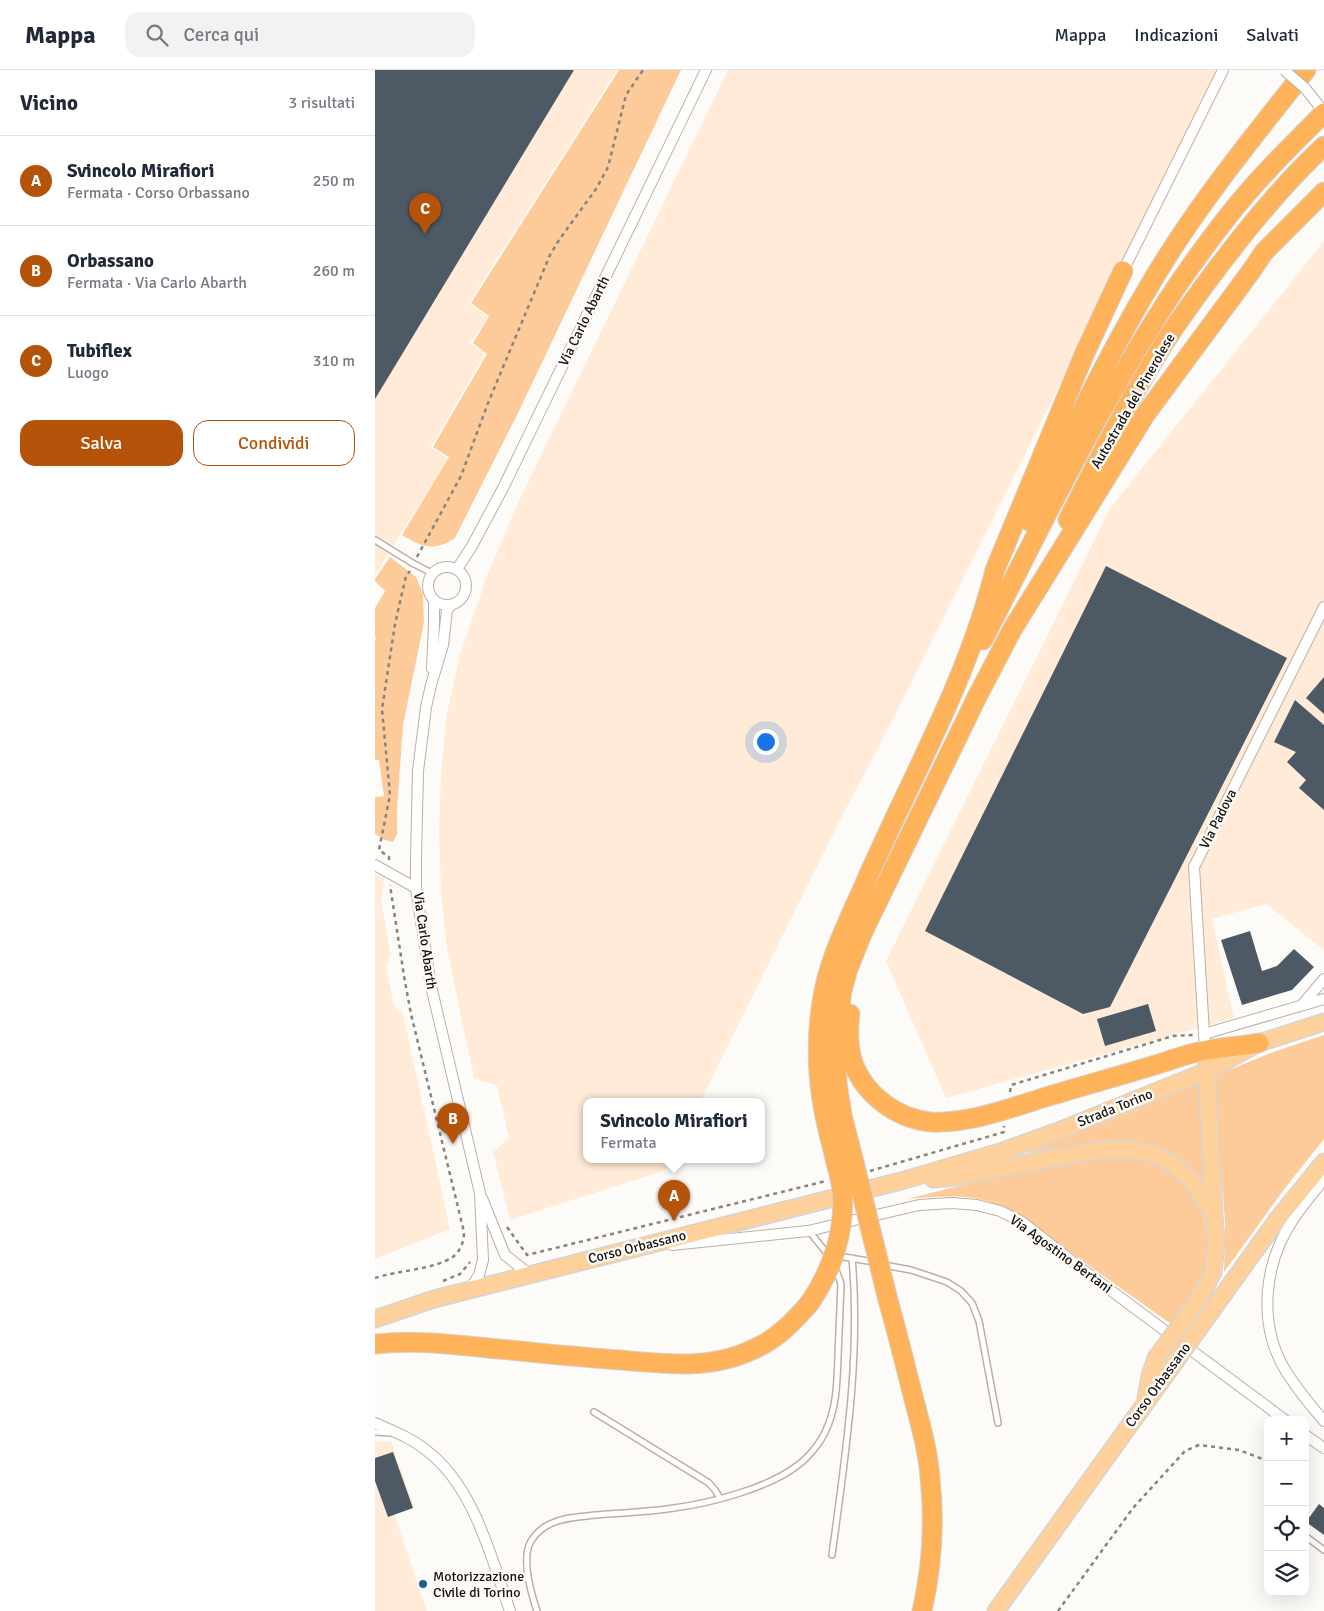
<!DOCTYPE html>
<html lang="it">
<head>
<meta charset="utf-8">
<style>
  body { margin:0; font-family:Signika,sans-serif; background:#f2f2f3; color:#1f2937 }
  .controls { position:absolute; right:15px; bottom:15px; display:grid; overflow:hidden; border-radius:10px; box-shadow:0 5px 20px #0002 }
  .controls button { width:45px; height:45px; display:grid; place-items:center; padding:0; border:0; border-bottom:1px solid #e0e1e3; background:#fff; color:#1f2937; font:25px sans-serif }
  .you { position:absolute; left:390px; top:671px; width:18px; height:18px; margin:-12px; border:4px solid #fff; border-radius:50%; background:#1a73e8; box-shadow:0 0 0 8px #1a73e833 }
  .badge { display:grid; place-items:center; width:32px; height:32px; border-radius:50%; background:#b45309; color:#fff; font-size:16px; font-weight:700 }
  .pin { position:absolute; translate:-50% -41px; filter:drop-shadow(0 1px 2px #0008) }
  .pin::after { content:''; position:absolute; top:26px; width:18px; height:15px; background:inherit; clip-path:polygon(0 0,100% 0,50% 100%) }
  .popup { position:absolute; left:208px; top:1028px; width:182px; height:65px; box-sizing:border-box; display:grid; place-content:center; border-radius:10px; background:#fff; filter:drop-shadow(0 1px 4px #0005); font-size:16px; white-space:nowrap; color:#747a83 }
  .popup b { font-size:19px; color:#1f2937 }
  .popup::after { content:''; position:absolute; left:50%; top:100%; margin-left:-10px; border:10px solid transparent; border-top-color:#fff }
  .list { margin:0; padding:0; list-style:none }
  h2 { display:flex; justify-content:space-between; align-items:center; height:65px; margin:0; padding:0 20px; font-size:21px }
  h2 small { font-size:16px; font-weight:400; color:#747a83 }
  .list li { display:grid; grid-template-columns:32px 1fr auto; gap:15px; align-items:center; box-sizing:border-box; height:90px; padding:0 20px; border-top:1px solid #e0e1e3 }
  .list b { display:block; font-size:19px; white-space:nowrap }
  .list p { margin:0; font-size:16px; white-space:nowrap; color:#747a83 }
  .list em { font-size:16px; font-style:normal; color:#747a83 }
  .actions { display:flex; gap:10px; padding:15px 20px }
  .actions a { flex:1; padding:11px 0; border:1px solid #b45309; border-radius:15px; text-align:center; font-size:18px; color:#b45309 }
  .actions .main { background:#b45309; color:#fff }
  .icon { flex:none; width:28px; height:28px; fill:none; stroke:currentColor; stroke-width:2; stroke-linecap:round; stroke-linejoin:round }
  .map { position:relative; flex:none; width:949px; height:1541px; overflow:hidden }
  header { display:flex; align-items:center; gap:30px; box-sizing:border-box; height:70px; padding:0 25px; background:#fff; border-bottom:1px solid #e0e1e3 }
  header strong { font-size:24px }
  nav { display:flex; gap:28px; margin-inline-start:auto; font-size:18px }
  .search { width:350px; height:45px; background:#f2f2f3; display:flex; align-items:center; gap:12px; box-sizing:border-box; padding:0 18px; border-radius:15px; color:#747a83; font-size:19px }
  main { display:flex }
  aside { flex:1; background:#fff }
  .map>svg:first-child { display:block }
  .built { fill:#ffebd8 }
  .green { fill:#fccb99 }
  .building { fill:#4d5964 }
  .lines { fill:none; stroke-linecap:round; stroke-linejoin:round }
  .service-casing { stroke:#bcb0a3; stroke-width:8 }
  .minor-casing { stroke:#bcb0a3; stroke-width:12 }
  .primary-casing { stroke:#d5d4d3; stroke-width:19 }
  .motorway-casing { stroke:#d5d4d3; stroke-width:21 }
  .path { stroke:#878480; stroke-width:2.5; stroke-dasharray:4 4; stroke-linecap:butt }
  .service { stroke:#fff; stroke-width:5 }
  .minor { stroke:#fff; stroke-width:10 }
  .primary { stroke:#fed19c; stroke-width:16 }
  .motorway { stroke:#feb25a; stroke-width:19 }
  .minor-bridge-casing { stroke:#bcb0a3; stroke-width:12; stroke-linecap:butt }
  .primary-bridge-casing { stroke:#d5d4d3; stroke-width:19; stroke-linecap:butt }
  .motorway-bridge-casing { stroke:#d5d4d3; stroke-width:21; stroke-linecap:butt }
  .minor-bridge { stroke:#fff; stroke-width:10 }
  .primary-bridge { stroke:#fed19c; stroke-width:16 }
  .motorway-bridge { stroke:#feb25a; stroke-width:19 }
  .poi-dot { fill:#166194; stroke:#fdfbf8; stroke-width:2 }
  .labels { text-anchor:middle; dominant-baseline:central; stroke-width:5; stroke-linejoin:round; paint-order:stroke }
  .street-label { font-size:14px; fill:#16110d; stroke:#fdfbf8 }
  .poi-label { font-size:14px; fill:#16110d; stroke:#fdfbf8; text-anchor:start }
</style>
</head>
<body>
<header>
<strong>Mappa</strong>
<div class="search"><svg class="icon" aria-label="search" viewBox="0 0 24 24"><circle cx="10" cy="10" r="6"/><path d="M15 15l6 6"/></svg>Cerca qui</div>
<nav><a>Mappa</a><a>Indicazioni</a><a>Salvati</a></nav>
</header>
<main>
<aside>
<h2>Vicino<small>3 risultati</small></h2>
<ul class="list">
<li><span class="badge">A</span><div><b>Svincolo Mirafiori</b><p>Fermata · Corso Orbassano</p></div><em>250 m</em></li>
<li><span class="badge">B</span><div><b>Orbassano</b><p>Fermata · Via Carlo Abarth</p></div><em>260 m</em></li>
<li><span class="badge">C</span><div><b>Tubiflex</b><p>Luogo</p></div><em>310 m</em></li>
</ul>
<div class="actions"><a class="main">Salva</a><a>Condividi</a></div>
</aside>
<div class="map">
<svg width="949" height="1541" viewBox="0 0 949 1541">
  <rect width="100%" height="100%" fill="#fdfbf8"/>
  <g class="built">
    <path d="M0,0H242L94,233L113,247L95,273L110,284L56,377L73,388L0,505Z"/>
    <path d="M353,0H842L514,657L466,748L325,1032H212V1090H297L291,1100L135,1150L118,1082L134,1068L122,1016L99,1008L72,879L66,824L64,762L66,703L72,643L85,585L111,509L141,437Z"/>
    <path d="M949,171V880L891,834L837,849L859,948L571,1028L511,891L736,437Z"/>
    <path d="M0,804L9,810L6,831L16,885L11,896L19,935L28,944L75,1159L0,1189Z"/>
    <path d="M16,1371L38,1434L18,1441L52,1541H0V1372Z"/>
  </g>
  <g class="green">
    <path d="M244,0H306L143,343L80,468C59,482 47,477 27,465L74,387L58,377L112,284L98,273L114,246L96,233Z"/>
    <path d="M15,487L41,507L48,524L49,552L28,655L22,739V764L18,772L10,770L0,764V727L9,726L4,690H0V571L1,568L0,567V538L10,521L0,511V509Z"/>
    <path d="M949,965V1069L910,1118L849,1202L850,1152L839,1006L901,981Z"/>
    <path d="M826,1011L830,1113C819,1103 809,1091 796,1083C757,1061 691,1078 649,1084L761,1040Z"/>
    <path d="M754,1086C767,1088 783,1092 794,1100C830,1125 843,1173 825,1213C819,1227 805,1242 796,1254L650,1150C634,1140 618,1131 599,1128C577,1125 554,1127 532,1129C606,1111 678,1090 754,1086Z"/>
  </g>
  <g class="building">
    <path d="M0,0H199L0,329Z"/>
    <path d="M731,496L912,588L735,937L708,944L550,861Z"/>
    <path d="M949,607V644L931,628Z"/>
    <path d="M920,630L949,655V740L924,718L931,710L912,692L921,682L899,672Z"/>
    <path d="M875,861L887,901L902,896L919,879L939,897L917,920L867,935L846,870Z"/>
    <path d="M773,934L781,961L730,976L722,949Z"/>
    <path d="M18,1382L38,1438L13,1447L0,1411V1388Z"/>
    <path d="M944,1434L949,1438V1465L931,1452Z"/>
  </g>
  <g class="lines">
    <defs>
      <g id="service">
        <path d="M0,470L39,494L57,503"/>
        <path d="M434,1161L454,1186"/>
        <path d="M463,1186L499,1192"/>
        <path d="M509,1195L536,1200L572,1212L586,1221L597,1233L604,1251L623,1353"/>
        <path d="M219,1342L334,1413L340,1420L345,1428"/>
        <path d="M0,1362L16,1363"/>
        <path d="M930,1466L949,1480"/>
        <path d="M457,1485C470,1388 486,1287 477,1188"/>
        <path d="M162,1541C156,1523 146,1488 156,1471C160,1464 168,1457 175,1454C189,1447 205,1447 220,1445C246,1443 273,1442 299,1438C336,1433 394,1418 423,1395C434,1387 446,1372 451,1360C462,1337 462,1311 463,1286C464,1262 465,1238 466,1214L460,1197"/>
      </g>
      <g id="minor">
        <path d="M930,18L949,42"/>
        <path d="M748,201L848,0"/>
        <circle cx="72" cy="516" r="19"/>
        <path d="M82,499L97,476L128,418L331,0"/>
        <path d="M76,535L72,540L68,575L56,615L51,637L43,701L41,787V818L45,845L56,916L105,1123L108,1190L104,1205L94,1220"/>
        <path d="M57,599L59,555V530"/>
        <path d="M0,795L41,818"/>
        <path d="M927,935L949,909"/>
        <path d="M829,964L949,929"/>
        <path d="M830,980L819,797L949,537"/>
        <path d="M949,1109C939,1122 928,1135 919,1148C888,1194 882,1256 912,1303C923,1320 936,1336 949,1351"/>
        <path d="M107,1128L130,1185L154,1204"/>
        <path d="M297,1175L433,1161L544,1135L577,1133L602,1135L625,1141L647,1152L707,1199L910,1350"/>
        <path d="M0,1353C18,1361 36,1368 51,1380C99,1416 116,1487 135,1541"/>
        <path d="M930,1365L949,1378"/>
      </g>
      <g id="primary">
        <path d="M831,991L839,1143"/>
        <path d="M558,1109L579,1107L717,1081L754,1079L775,1083L797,1093L821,1116L839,1146L841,1173L838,1202L830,1218L811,1247"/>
        <path d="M0,1249L59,1229L526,1111L628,1081L681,1062L832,1001L884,973L949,952"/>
        <path d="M825,1257L902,1150L949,1092"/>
        <path d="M771,1328L775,1306L781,1288"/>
        <path d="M621,1541L795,1299"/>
      </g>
      <g id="motorway">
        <path d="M693,450C722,392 751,335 785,280C797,259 812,240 826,220C863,170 903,119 949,76"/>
        <path d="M654,451C693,369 732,286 779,208C823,134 878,67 931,0"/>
        <path d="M608,570C668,452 727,329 800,219C817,194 835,169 854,145C882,109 916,76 949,43"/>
        <path d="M475,944C473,960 473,977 478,993C490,1025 522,1049 556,1052C594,1054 635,1038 671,1027C707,1016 744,1006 780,995C797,990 814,983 832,980C849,977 867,976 884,973"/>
        <path d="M479,1092L467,1045L462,1012L461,964L467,921L473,899L487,864L602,627L637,560L770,345L877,200L889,182L949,122"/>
        <path d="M462,1097C457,1075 450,1052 447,1030C442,998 442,964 447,932C453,890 474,850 491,811C536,708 593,609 620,500L709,285L748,201"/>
        <path d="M513,1230C522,1262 530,1294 538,1326C545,1353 553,1380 555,1408C560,1453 557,1497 547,1541"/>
        <path d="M0,1274C38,1270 76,1274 113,1278C157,1282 201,1287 245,1290C291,1294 337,1300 379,1279C402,1269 418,1252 434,1234"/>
      </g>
    </defs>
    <use href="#service" class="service-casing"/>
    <use href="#minor" class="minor-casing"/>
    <use href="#primary" class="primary-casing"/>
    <use href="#motorway" class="motorway-casing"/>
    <g class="path">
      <path d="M42,487L86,406L113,333L175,185L184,170L221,119L233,97L251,25L268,0"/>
      <path d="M14,790V787L4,780L15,725L7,639L20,554L31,506L35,501"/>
      <path d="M635,1022L636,1015L798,966L818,965"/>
      <path d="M495,1101L629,1062V1056"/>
      <path d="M132,1157L152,1185L451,1111"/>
      <path d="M0,1208C20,1201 63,1199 79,1186C86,1180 89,1171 89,1162L36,944L29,906L15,815"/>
      <path d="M68,1211L85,1204L95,1192"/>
      <path d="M683,1541L758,1438L810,1381L824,1375L864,1380L893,1391"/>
    </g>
    <use href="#service" class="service"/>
    <use href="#minor" class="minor"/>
    <use href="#primary" class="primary"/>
    <use href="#motorway" class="motorway"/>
    <defs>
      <path id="minor-bridge" d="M909,0L930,18"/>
      <g id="primary-bridge">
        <path d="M781,1288L811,1247"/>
        <path d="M795,1299L825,1257"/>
      </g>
      <g id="motorway-bridge">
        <path d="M479,1092L513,1230"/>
        <path d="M434,1234C457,1201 471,1160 467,1120C466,1112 464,1104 462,1097"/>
      </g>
    </defs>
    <use href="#minor-bridge" class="minor-bridge-casing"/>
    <use href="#primary-bridge" class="primary-bridge-casing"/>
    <use href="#motorway-bridge" class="motorway-bridge-casing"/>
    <use href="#minor-bridge" class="minor-bridge"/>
    <use href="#primary-bridge" class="primary-bridge"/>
    <use href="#motorway-bridge" class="motorway-bridge"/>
  </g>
  <circle class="poi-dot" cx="48" cy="1514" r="5"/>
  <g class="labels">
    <g class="street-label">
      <text transform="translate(209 251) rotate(-64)">Via Carlo Abarth</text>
      <text transform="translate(758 331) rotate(-60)">Autostrada del Pinerolese</text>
      <text transform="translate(843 749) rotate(-63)">Via Padova</text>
      <text transform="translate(50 871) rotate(82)">Via Carlo Abarth</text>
      <text transform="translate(740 1038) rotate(-22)">Strada Torino</text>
      <text transform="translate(262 1177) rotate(-14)">Corso Orbassano</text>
      <text transform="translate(686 1184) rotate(36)">Via Agostino Bertani</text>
      <text transform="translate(783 1315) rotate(-54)">Corso Orbassano</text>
    </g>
    <g class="poi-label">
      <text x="58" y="1506">Motorizzazione<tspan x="58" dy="16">Civile di Torino</tspan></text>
    </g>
  </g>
</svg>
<div class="controls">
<button>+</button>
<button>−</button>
<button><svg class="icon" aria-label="locate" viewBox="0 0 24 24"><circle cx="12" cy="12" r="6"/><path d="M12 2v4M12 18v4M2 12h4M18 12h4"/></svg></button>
<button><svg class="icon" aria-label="layers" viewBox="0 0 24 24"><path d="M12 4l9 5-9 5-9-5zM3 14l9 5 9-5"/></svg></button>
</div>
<div class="you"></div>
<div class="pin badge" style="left:299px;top:1151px">A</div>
<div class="popup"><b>Svincolo Mirafiori</b>Fermata</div>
<div class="pin badge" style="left:78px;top:1074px">B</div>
<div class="pin badge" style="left:50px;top:164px">C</div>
</div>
</main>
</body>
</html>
